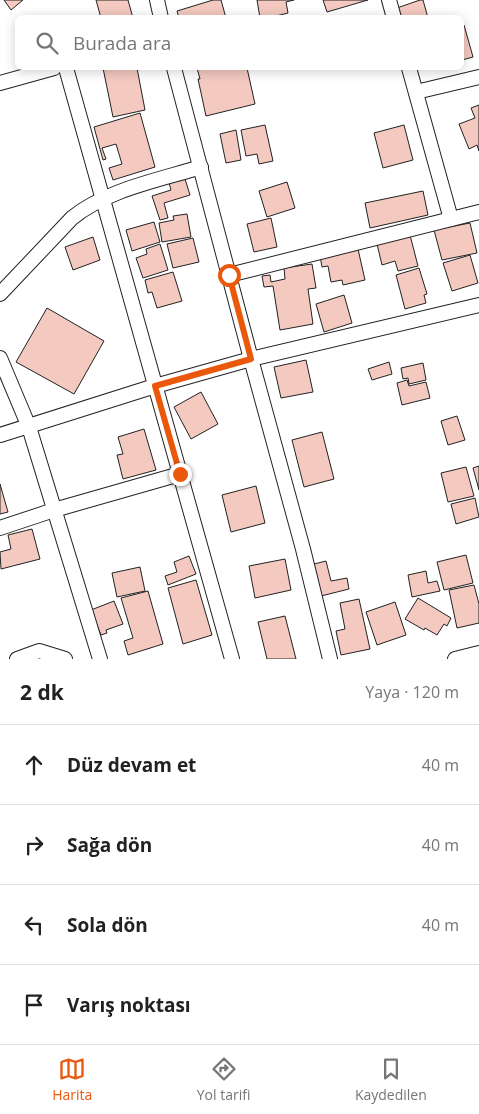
<!DOCTYPE html>
<html lang="tr">
<head>
<meta charset="utf-8">
<style>
  body { margin:0; font-family:"Open Sans",sans-serif; background:#f2f2f2; color:#222 }
  .stop { position:absolute; width:15px; height:15px; margin:-11px; border:4px solid #ea580c; border-radius:50%; background:#fff }
  .stop.end { background:#ea580c; border-color:#fff; box-shadow:0 1px 5px #0008 }
  .list { margin:0; padding:0; list-style:none }
  h2 { display:flex; justify-content:space-between; align-items:center; height:65px; margin:0; padding:0 20px; font-size:21px }
  h2 small { font-size:16px; font-weight:400; color:#767676 }
  .list li { display:grid; grid-template-columns:32px 1fr auto; gap:15px; align-items:center; box-sizing:border-box; height:80px; padding:0 20px; border-top:1px solid #e0e0e0 }
  .list b { display:block; font-size:19px; white-space:nowrap }
  .list em { font-size:16px; font-style:normal; color:#767676 }
  .icon { flex:none; width:28px; height:28px; fill:none; stroke:currentColor; stroke-width:2; stroke-linecap:round; stroke-linejoin:round }
  .map { position:relative; flex:none; width:479px; height:659px; overflow:hidden }
  .search { position:absolute; background:#fff; box-shadow:0 2px 12px #0003; left:15px; right:15px; top:15px; height:55px; display:flex; align-items:center; gap:12px; box-sizing:border-box; padding:0 18px; border-radius:8px; color:#767676; font-size:19px }
  .sheet { height:385px; background:#fff }
  nav { display:flex; justify-content:space-around; align-items:center; box-sizing:border-box; height:70px; border-top:1px solid #e0e0e0; background:#fff; font-size:14px; color:#767676 }
  nav a { display:grid; justify-items:center; gap:2px }
  nav .on { color:#ea580c }
  .map>svg:first-child { display:block }
  .building { fill:#f3c9c0; stroke:#222 }
  .lines { fill:none; stroke-linecap:round; stroke-linejoin:round }
  .street-casing { stroke:#222; stroke-width:16 }
  .street { stroke:#fff; stroke-width:14 }
  .route { stroke:#ea580c; stroke-width:6 }
</style>
</head>
<body>
<div class="map">
<svg width="479" height="659" viewBox="0 0 479 659">
  <rect width="100%" height="100%" fill="#fff"/>
  <g class="building">
    <path d="M4,0H23L11,10Z"/>
    <path d="M96,0H128L133,18H101Z"/>
    <path d="M213,0H221L226,18H179L177,11Z"/>
    <path d="M257,0H294L286,2L288,13L276,16L277,18H260Z"/>
    <path d="M323,0H368L327,12Z"/>
    <path d="M420,0H423L428,18H400L397,8Z"/>
    <path d="M462,25H464L473,57L462,60Z"/>
    <path d="M103,68H137L145,110L113,117Z"/>
    <path d="M197,68H247L255,104L206,116L198,79H200Z"/>
    <path d="M479,105V151L477,145L469,149L459,124L475,118L471,108Z"/>
    <path d="M140,113L155,167L113,180L109,168L122,164L116,144L102,148L106,159L103,160L94,127Z"/>
    <path d="M265,125L273,161L259,164L257,154L246,156L241,130Z"/>
    <path d="M404,125L413,160L383,168L374,133Z"/>
    <path d="M236,130L241,160L226,163L220,134Z"/>
    <path d="M185,179L190,195L164,203L168,218L160,220L152,196L171,190L169,183Z"/>
    <path d="M287,182L295,208L267,217L259,191Z"/>
    <path d="M423,191L428,215L370,228L365,203Z"/>
    <path d="M187,214L191,237L162,242L159,223L174,220L173,216Z"/>
    <path d="M271,218L277,247L254,252L247,224Z"/>
    <path d="M154,222L160,242L132,251L126,230Z"/>
    <path d="M470,223L477,253L442,260L434,230Z"/>
    <path d="M410,235L418,266L398,271L395,261L382,265L377,244Z"/>
    <path d="M93,237L100,260L73,270L65,247Z"/>
    <path d="M193,238L199,262L173,268L167,244Z"/>
    <path d="M160,244L168,270L143,278L136,258L147,254L146,249Z"/>
    <path d="M358,249L365,280L343,285L342,280L331,282L328,266L322,267L320,256Z"/>
    <path d="M470,255L478,283L452,291L443,263Z"/>
    <path d="M312,264L316,288L308,289L313,324L280,330L273,286L264,287L262,276L270,275L271,282L285,279L284,268Z"/>
    <path d="M419,268L427,294L424,295L426,303L405,309L396,275Z"/>
    <path d="M173,272L182,301L157,308L152,292L148,293L145,280Z"/>
    <path d="M344,295L352,323L324,332L316,304Z"/>
    <path d="M47,308L104,341L74,394L16,362Z"/>
    <path d="M306,360L313,392L281,398L274,367Z"/>
    <path d="M389,362L392,374L372,380L368,369Z"/>
    <path d="M423,363L426,380L409,384L408,378L403,379L401,368Z"/>
    <path d="M407,380L409,386L426,382L430,398L402,405L397,383Z"/>
    <path d="M201,392L218,424L191,439L174,407Z"/>
    <path d="M457,416L465,440L448,445L441,421Z"/>
    <path d="M144,429L156,470L123,479L117,455L123,454L118,437Z"/>
    <path d="M322,432L334,479L304,487L292,440Z"/>
    <path d="M479,466V490L473,468Z"/>
    <path d="M466,467L474,496L448,502L441,473Z"/>
    <path d="M0,484L8,512L0,514Z"/>
    <path d="M256,486L265,523L231,532L222,495Z"/>
    <path d="M475,498L479,517L456,524L451,504Z"/>
    <path d="M32,529L40,559L1,569L0,552L11,549L8,535Z"/>
    <path d="M466,555L473,583L444,590L437,562Z"/>
    <path d="M189,556L196,574L168,585L165,576L177,572L174,562Z"/>
    <path d="M285,559L291,590L255,598L249,566Z"/>
    <path d="M326,561L331,581L347,578L349,589L321,596L314,564Z"/>
    <path d="M140,567L145,591L117,597L112,573Z"/>
    <path d="M426,571L428,583L437,581L440,591L412,597L408,575Z"/>
    <path d="M196,580L212,635L183,644L168,588Z"/>
    <path d="M474,585L479,604V623L457,628L449,590Z"/>
    <path d="M148,591L163,644L128,655L124,641L133,638L121,598Z"/>
    <path d="M418,598L451,618L447,626L444,624L437,635L425,628L424,630L405,619Z"/>
    <path d="M359,599L370,649L341,655L336,631L345,629L340,603Z"/>
    <path d="M114,601L123,624L106,630L107,633L101,635L91,610Z"/>
    <path d="M395,602L406,635L377,645L366,612Z"/>
    <path d="M285,616L296,659H267L258,622Z"/>
  </g>
  <g class="lines">
    <defs>
      <g id="street">
        <path d="M157,0L161,18"/>
        <path d="M389,0L394,18"/>
        <path d="M66,68L232,659"/>
        <path d="M174,68L251,359L303,549L330,659"/>
        <path d="M409,68L451,219"/>
        <path d="M0,83L54,68"/>
        <path d="M416,92L479,77"/>
        <path d="M229,275L479,212"/>
        <path d="M0,294L72,218C106,190 159,180 201,167"/>
        <path d="M0,358L29,427L100,659"/>
        <path d="M0,435L155,386L251,359L479,305"/>
        <path d="M0,528L54,510L180,474"/>
        <path d="M17,659L39,651L65,659"/>
        <path d="M455,659L479,653"/>
      </g>
    </defs>
    <use href="#street" class="street-casing"/>
    <use href="#street" class="street"/>
  </g>
  <g class="lines">
    <path class="route" d="M180,474L155,386L251,359L229,275"/>
  </g>
</svg>
<div class="stop" style="left:229px;top:275px"></div>
<div class="stop end" style="left:180px;top:474px"></div>
<div class="search"><svg class="icon" aria-label="search" viewBox="0 0 24 24"><circle cx="10" cy="10" r="6"/><path d="M15 15l6 6"/></svg>Burada ara</div>
</div>
<section class="sheet">
<h2>2 dk<small>Yaya · 120 m</small></h2>
<ul class="list">
<li><svg class="icon" aria-label="ahead" viewBox="0 0 24 24"><path d="M12 20V5M6 11l6-6 6 6"/></svg><div><b>Düz devam et</b></div><em>40 m</em></li>
<li><svg class="icon" aria-label="right" viewBox="0 0 24 24"><path d="M7 20v-9h11M14 6l5 5-5 5"/></svg><div><b>Sağa dön</b></div><em>40 m</em></li>
<li><svg class="icon" aria-label="left" viewBox="0 0 24 24"><path d="M17 20v-9H6M10 6l-5 5 5 5"/></svg><div><b>Sola dön</b></div><em>40 m</em></li>
<li><svg class="icon" aria-label="arrive" viewBox="0 0 24 24"><path d="M6 21V4h12l-3 4 3 4H6"/></svg><div><b>Varış noktası</b></div></li>
</ul>
</section>
<nav>
<a class="on"><svg class="icon" aria-label="map" viewBox="0 0 24 24"><path d="M3 6l6-2 6 2 6-2v14l-6 2-6-2-6 2zM9 4v14M15 6v14"/></svg>Harita</a>
<a><svg class="icon" aria-label="directions" viewBox="0 0 24 24"><path d="M12 3l9 9-9 9-9-9zM9 14v-3h6M13 9l2 2-2 2"/></svg>Yol tarifi</a>
<a><svg class="icon" aria-label="saved" viewBox="0 0 24 24"><path d="M7 4h10v16l-5-4-5 4z"/></svg>Kaydedilen</a>
</nav>
</body>
</html>
